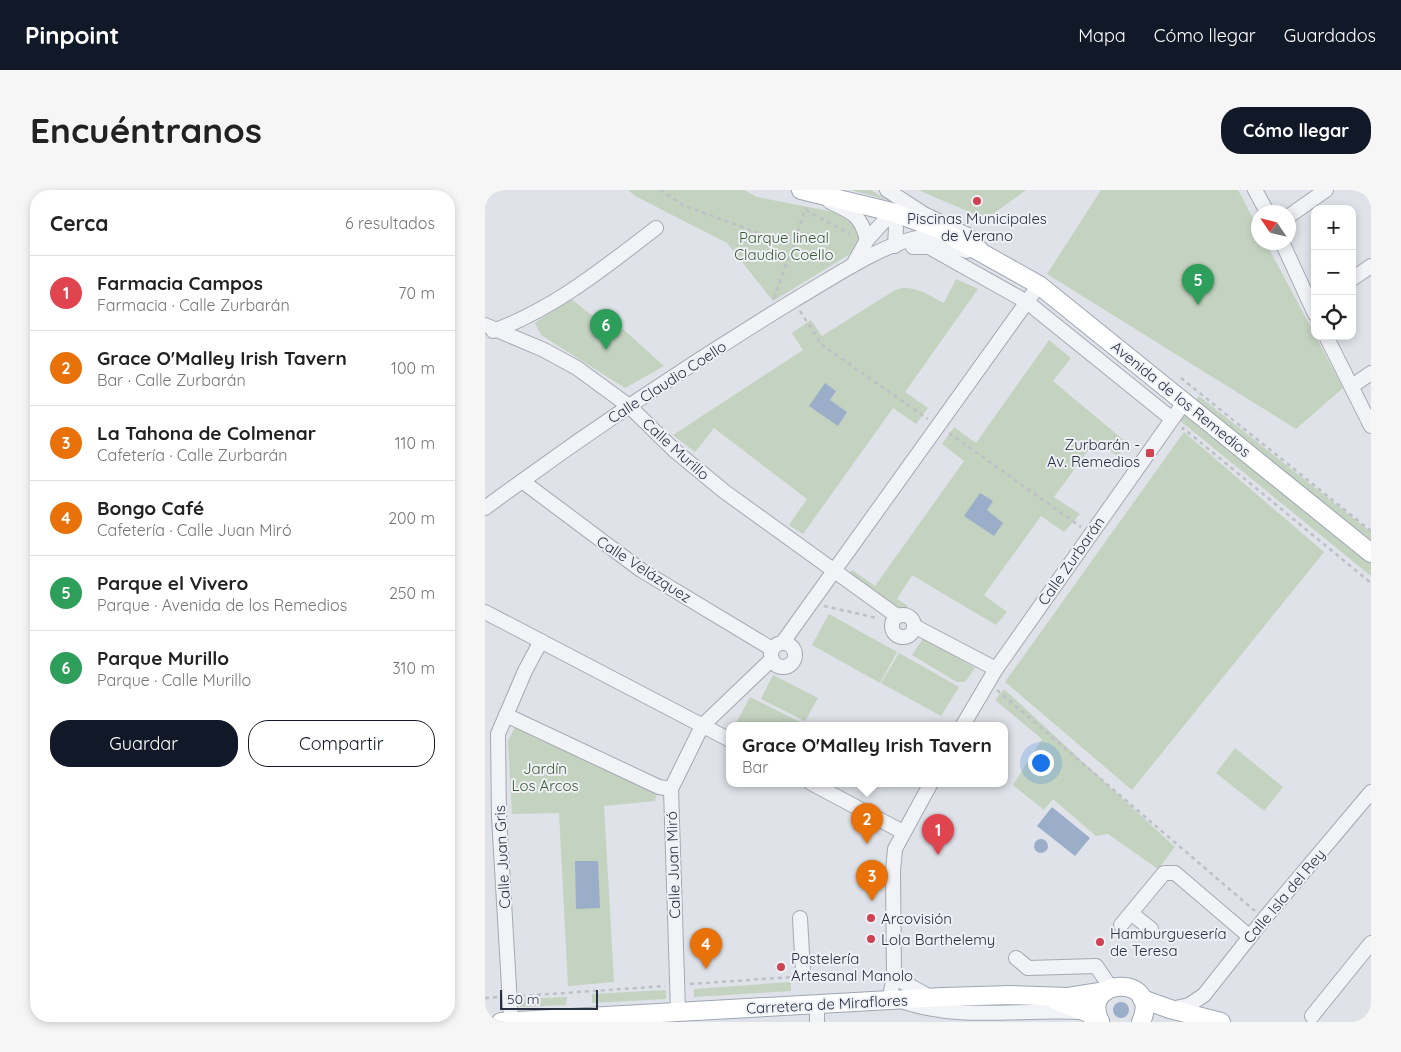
<!DOCTYPE html>
<html lang="es">
<head>
<meta charset="utf-8">
<style>
  body { margin:0; font-family:Quicksand,sans-serif; background:#f6f6f6; color:#222 }
  .controls { position:absolute; right:15px; top:15px; display:grid; overflow:hidden; border-radius:10px; box-shadow:0 2px 8px #0003 }
  .controls button { width:45px; height:45px; display:grid; place-items:center; padding:0; border:0; border-bottom:1px solid #e0e0e0; background:#fff; color:#222; font:25px sans-serif }
  .compass { position:absolute; left:766px; top:15px; width:45px; height:45px; border-radius:50%; background:#fff; box-shadow:0 2px 8px #0003; rotate:305deg }
  .scale { position:absolute; left:15px; bottom:12px; width:98px; box-sizing:border-box; padding-left:5px; border:2px solid #282f40; border-top:0; font-size:14px; line-height:18px; white-space:nowrap; color:#282f40; -webkit-text-stroke:4px #eff1f6; paint-order:stroke }
  .you { position:absolute; left:555px; top:572px; width:18px; height:18px; margin:-12px; border:4px solid #fff; border-radius:50%; background:#1a73e8; box-shadow:0 0 0 8px #1a73e833 }
  .badge { display:grid; place-items:center; width:32px; height:32px; border-radius:50%; background:#111827; color:#fff; font-size:16px; font-weight:700 }
  .pin { position:absolute; translate:-50% -41px; filter:drop-shadow(0 1px 2px #0008) }
  .pin::after { content:''; position:absolute; top:26px; width:18px; height:15px; background:inherit; clip-path:polygon(0 0,100% 0,50% 100%) }
  .popup { position:absolute; left:241px; top:532px; width:282px; height:65px; box-sizing:border-box; display:grid; place-content:center; border-radius:10px; background:#fff; filter:drop-shadow(0 1px 4px #0005); font-size:16px; white-space:nowrap; color:#767676 }
  .popup b { font-size:19px; color:#222 }
  .popup::after { content:''; position:absolute; left:50%; top:100%; margin-left:-10px; border:10px solid transparent; border-top-color:#fff }
  .list { margin:0; padding:0; list-style:none }
  h2 { display:flex; justify-content:space-between; align-items:center; height:65px; margin:0; padding:0 20px; font-size:21px }
  h2 small { font-size:16px; font-weight:400; color:#767676 }
  .list li { display:grid; grid-template-columns:32px 1fr auto; gap:15px; align-items:center; box-sizing:border-box; height:75px; padding:0 20px; border-top:1px solid #e0e0e0 }
  .list b { display:block; font-size:19px; white-space:nowrap }
  .list p { margin:0; font-size:16px; white-space:nowrap; color:#767676 }
  .list em { font-size:16px; font-style:normal; color:#767676 }
  .actions { display:flex; gap:10px; padding:15px 20px }
  .actions a { flex:1; padding:11px 0; border:1px solid #111827; border-radius:20px; text-align:center; font-size:18px; color:#111827 }
  .actions .main { background:#111827; color:#fff }
  .icon { flex:none; width:28px; height:28px; fill:none; stroke:currentColor; stroke-width:2; stroke-linecap:round; stroke-linejoin:round }
  .map { position:relative; flex:none; width:886px; height:832px; overflow:hidden; border-radius:20px }
  header { display:flex; align-items:center; gap:30px; box-sizing:border-box; height:70px; padding:0 25px; background:#111827; color:#fff }
  header strong { font-size:24px }
  nav { display:flex; gap:28px; margin-inline-start:auto; font-size:18px }
  .intro { display:flex; align-items:center; justify-content:space-between; box-sizing:border-box; height:120px; padding:0 30px }
  h1 { margin:0; font-size:35px }
  .button { padding:12px 22px; border-radius:20px; background:#111827; color:#fff; font-size:18px; font-weight:700 }
  main { display:flex; gap:30px; padding:0 30px }
  aside { flex:1; background:#fff; border-radius:20px; box-shadow:0 2px 8px #0003 }
  .map>svg:first-child { display:block }
  .green { fill:#c4d2c0 }
  .water { fill:#9aaec9 }
  .lines { fill:none; stroke-linecap:round; stroke-linejoin:round }
  .minor-casing { stroke:#a4a9b2; stroke-width:16 }
  .major-casing { stroke:#9ea6b4; stroke-width:20 }
  .path { stroke:#bdc0c7; stroke-width:2.5; stroke-dasharray:4 4; stroke-linecap:butt }
  .minor { stroke:#f2f3f7; stroke-width:14 }
  .major { stroke:#fff; stroke-width:18 }
  .poi-dot { fill:#ce4352; stroke:#eff1f6; stroke-width:2 }
  .labels { text-anchor:middle; dominant-baseline:central; stroke-width:4; stroke-linejoin:round; paint-order:stroke }
  .poi-label { font-size:15px; fill:#282f40; stroke:#eff1f6; text-anchor:start }
  .park-label { font-size:15px; fill:#3b5b35; stroke:#eff1f6 }
  .street-label { font-size:15px; fill:#282f40; stroke:#eff1f6 }
</style>
</head>
<body>
<header>
<strong>Pinpoint</strong>
<nav><a>Mapa</a><a>Cómo llegar</a><a>Guardados</a></nav>
</header>
<div class="intro"><h1>Encuéntranos</h1><a class="button">Cómo llegar</a></div>
<main>
<aside>
<h2>Cerca<small>6 resultados</small></h2>
<ul class="list">
<li><span class="badge" style="background:#e0444e">1</span><div><b>Farmacia Campos</b><p>Farmacia · Calle Zurbarán</p></div><em>70 m</em></li>
<li><span class="badge" style="background:#e8710a">2</span><div><b>Grace O'Malley Irish Tavern</b><p>Bar · Calle Zurbarán</p></div><em>100 m</em></li>
<li><span class="badge" style="background:#e8710a">3</span><div><b>La Tahona de Colmenar</b><p>Cafetería · Calle Zurbarán</p></div><em>110 m</em></li>
<li><span class="badge" style="background:#e8710a">4</span><div><b>Bongo Café</b><p>Cafetería · Calle Juan Miró</p></div><em>200 m</em></li>
<li><span class="badge" style="background:#2e9e5b">5</span><div><b>Parque el Vivero</b><p>Parque · Avenida de los Remedios</p></div><em>250 m</em></li>
<li><span class="badge" style="background:#2e9e5b">6</span><div><b>Parque Murillo</b><p>Parque · Calle Murillo</p></div><em>310 m</em></li>
</ul>
<div class="actions"><a class="main">Guardar</a><a>Compartir</a></div>
</aside>
<div class="map">
<svg width="886" height="832" viewBox="0 0 886 832">
  <rect width="100%" height="100%" fill="#dfe2e8"/>
  <g class="green">
    <path d="M143,0H259L272,7L359,24L369,30L376,50L370,61L288,111L242,53L150,6Z"/>
    <path d="M366,0H386L402,10Z"/>
    <path d="M433,0H541L501,29Z"/>
    <path d="M616,0H753L773,38L774,52L781,53L858,198L811,239L562,84Z"/>
    <path d="M471,89L493,99L420,202L443,218L431,234L408,218L318,344L304,335L322,309L229,238L210,262L188,245L318,160L307,143L326,130L337,146L410,100C428,93 443,105 459,113Z"/>
    <path d="M86,109L131,144L138,139L179,176L140,198L56,145L50,133Z"/>
    <path d="M564,150L586,168L568,191L642,253L633,266L610,251L569,307L595,324L579,342L556,326L499,405L522,422L511,435L427,385L412,409L423,416L421,419L407,415L363,386L367,380L390,396L479,271L457,254L469,237L491,253Z"/>
    <path d="M714,206L886,342V386L694,230Z"/>
    <path d="M699,242L839,362L647,600L520,492Z"/>
    <path d="M344,424L412,462L395,493L327,455Z"/>
    <path d="M439,447L490,478L480,492H472L427,465Z"/>
    <path d="M414,463L474,497L456,526L396,493Z"/>
    <path d="M288,485L333,508L320,531L276,509Z"/>
    <path d="M519,499L690,657L673,679L623,644L611,646L568,609L559,620L528,595L557,549L510,510Z"/>
    <path d="M265,507L321,535H250Z"/>
    <path d="M31,535L173,599L170,611L119,616L129,792L83,796L74,623L27,624L23,551Z"/>
    <path d="M750,558L798,597L779,621L731,583Z"/>
    <path d="M306,792V801L209,807V799Z"/>
    <path d="M181,800V809L107,813V804Z"/>
    <path d="M82,807L81,815L35,817V809Z"/>
  </g>
  <g class="water">
    <path d="M340,193L351,201L345,210L362,222L353,236L324,216Z"/>
    <path d="M495,303L508,311L502,320L518,333L509,346L479,326Z"/>
    <path d="M567,617L605,648L590,666L552,636Z"/>
    <circle cx="556" cy="656" r="7"/>
    <path d="M90,671H113L115,718L91,719Z"/>
    <circle cx="636" cy="820" r="8"/>
  </g>
  <g class="lines">
    <defs>
      <g id="minor">
        <path d="M402,0L439,24L483,45L496,59"/>
        <path d="M770,0L782,22"/>
        <path d="M345,12C367,22 376,25 382,50"/>
        <path d="M804,26L841,0"/>
        <path d="M797,52L830,124"/>
        <path d="M428,57H444L542,112L687,229"/>
        <path d="M368,75L382,50L407,22L411,37L410,56"/>
        <path d="M867,89L886,76"/>
        <path d="M0,135L59,160L92,178L144,216L189,260L240,302L412,426"/>
        <path d="M8,141C69,119 120,77 171,38"/>
        <path d="M841,146L886,236"/>
        <path d="M867,196L886,183"/>
        <path d="M37,291L156,380L287,459"/>
        <path d="M0,318C100,244 204,174 311,109C344,90 395,55 432,48C452,44 464,58 482,61"/>
        <path d="M0,422L245,550"/>
        <circle cx="418" cy="436" r="11"/>
        <path d="M429,436L511,479"/>
        <path d="M298,452L554,95"/>
        <circle cx="298" cy="465" r="12"/>
        <path d="M21,525L174,597L186,599"/>
        <path d="M478,535L511,479L700,211"/>
        <path d="M326,593L418,642"/>
        <path d="M646,723L666,739"/>
        <path d="M315,728L318,782"/>
        <path d="M636,735L679,683H690L765,747"/>
        <path d="M531,768L543,778L611,776L626,798"/>
        <path d="M409,787L447,808"/>
        <path d="M404,810L409,787L408,681L410,659L446,593"/>
        <path d="M416,811C472,831 535,819 593,822"/>
        <path d="M686,819L704,815L719,805L779,729L886,602"/>
        <path d="M193,821L186,599L217,536L287,469"/>
        <path d="M827,826L886,753"/>
        <path d="M26,831L14,627L13,544L40,481L56,451"/>
        <path d="M332,832V813"/>
      </g>
      <g id="major">
        <path d="M316,0L407,22L454,39L554,95L886,363"/>
        <path d="M657,809L685,819L736,832"/>
        <path d="M570,810L601,822L615,831"/>
        <path d="M16,832L458,807L527,805L583,807L621,801"/>
        <path d="M615,832C593,786 678,784 656,832"/>
      </g>
    </defs>
    <use href="#minor" class="minor-casing"/>
    <use href="#major" class="major-casing"/>
    <g class="path">
      <path d="M175,0L198,15L308,56L321,17"/>
      <path d="M321,20L365,44"/>
      <path d="M289,108L308,56"/>
      <path d="M315,121L337,155L443,229"/>
      <path d="M696,188L886,341"/>
      <path d="M697,240L698,238L886,393"/>
      <path d="M464,243L596,337"/>
      <path d="M339,416L392,428"/>
      <path d="M512,500L770,721"/>
      <path d="M205,794L307,787"/>
      <path d="M36,806L180,796"/>
      <path d="M0,808L13,807"/>
    </g>
    <use href="#minor" class="minor"/>
    <use href="#major" class="major"/>
  </g>
  <g class="poi-dot">
    <circle cx="492" cy="11" r="5"/>
    <rect x="660" y="258" width="10" height="10" rx="2.5"/>
    <circle cx="386" cy="728" r="5"/>
    <circle cx="386" cy="749" r="5"/>
    <circle cx="615" cy="752" r="5"/>
    <circle cx="296" cy="777" r="5"/>
  </g>
  <g class="labels">
    <g class="poi-label">
      <text x="492" y="28" text-anchor="middle">Piscinas Municipales<tspan x="492" dy="17">de Verano</tspan></text>
      <text x="655" y="254" text-anchor="end">Zurbarán -<tspan x="655" dy="17">Av. Remedios</tspan></text>
      <text x="396" y="728">Arcovisión</text>
      <text x="625" y="743">Hamburguesería<tspan x="625" dy="17">de Teresa</tspan></text>
      <text x="396" y="749">Lola Barthelemy</text>
      <text x="306" y="768">Pastelería<tspan x="306" dy="17">Artesanal Manolo</tspan></text>
    </g>
    <g class="park-label">
      <text x="299" y="47">Parque lineal<tspan x="299" dy="17">Claudio Coello</tspan></text>
      <text x="60" y="578">Jardín<tspan x="60" dy="17">Los Arcos</tspan></text>
    </g>
    <g class="street-label">
      <text transform="translate(182 192) rotate(-33)">Calle Claudio Coello</text>
      <text transform="translate(696 209) rotate(39)">Avenida de los Remedios</text>
      <text transform="translate(191 259) rotate(42)">Calle Murillo</text>
      <text transform="translate(586 371) rotate(-55)">Calle Zurbarán</text>
      <text transform="translate(159 379) rotate(33)">Calle Velázquez</text>
      <text transform="translate(17 667) rotate(-93)">Calle Juan Gris</text>
      <text transform="translate(188 675) rotate(-92)">Calle Juan Miró</text>
      <text transform="translate(799 706) rotate(-50)">Calle Isla del Rey</text>
      <text transform="translate(342 814) rotate(-3)">Carretera de Miraflores</text>
    </g>
  </g>
</svg>
<div class="controls">
<button>+</button>
<button>−</button>
<button><svg class="icon" aria-label="locate" viewBox="0 0 24 24"><circle cx="12" cy="12" r="6"/><path d="M12 2v4M12 18v4M2 12h4M18 12h4"/></svg></button>
</div>
<svg class="compass" viewBox="-18 -18 36 36"><path d="M0-13l5 13h-10z" fill="#e53935"/><path d="M0 13l5-13h-10z" fill="#767676"/></svg>
<div class="scale">50 m</div>
<div class="you"></div>
<div class="pin badge" style="left:453px;top:665px;background:#e0444e">1</div>
<div class="pin badge" style="left:382px;top:654px;background:#e8710a">2</div>
<div class="popup"><b>Grace O'Malley Irish Tavern</b>Bar</div>
<div class="pin badge" style="left:387px;top:711px;background:#e8710a">3</div>
<div class="pin badge" style="left:221px;top:779px;background:#e8710a">4</div>
<div class="pin badge" style="left:713px;top:115px;background:#2e9e5b">5</div>
<div class="pin badge" style="left:121px;top:160px;background:#2e9e5b">6</div>
</div>
</main>
</body>
</html>
